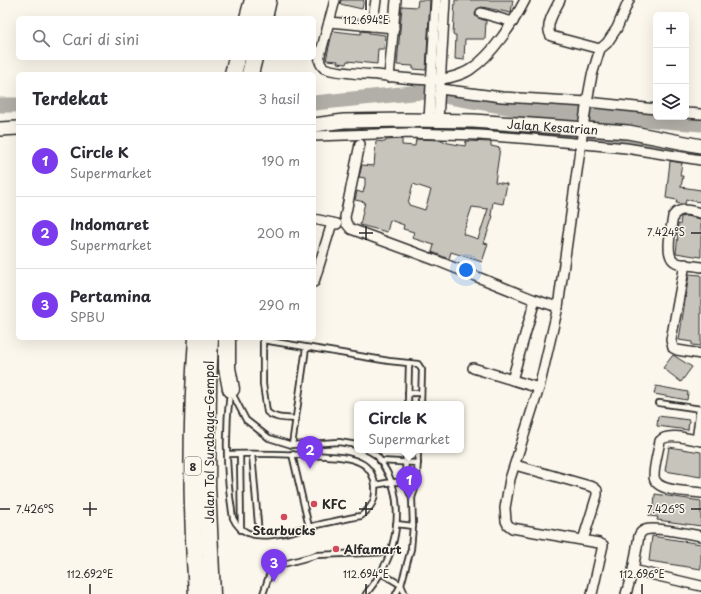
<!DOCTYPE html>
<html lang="id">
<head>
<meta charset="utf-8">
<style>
  body { margin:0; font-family:"Playpen Sans",sans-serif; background:#f7f7f7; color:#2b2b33 }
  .controls { position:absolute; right:12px; top:12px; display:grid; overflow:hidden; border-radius:6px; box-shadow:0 4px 16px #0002 }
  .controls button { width:36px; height:36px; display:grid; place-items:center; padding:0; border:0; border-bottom:1px solid #e1e1e2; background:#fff; color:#2b2b33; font:20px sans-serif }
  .you { position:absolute; left:466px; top:270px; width:14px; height:14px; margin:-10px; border:3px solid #fff; border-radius:50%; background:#1a73e8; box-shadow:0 0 0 6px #1a73e833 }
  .badge { display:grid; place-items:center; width:26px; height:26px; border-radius:50%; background:#7c3aed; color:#fff; font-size:13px; font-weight:700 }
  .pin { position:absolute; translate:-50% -33px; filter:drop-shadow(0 1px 2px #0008) }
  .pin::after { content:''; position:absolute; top:21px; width:14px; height:12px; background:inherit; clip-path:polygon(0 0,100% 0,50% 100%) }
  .popup { position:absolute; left:354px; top:401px; width:110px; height:52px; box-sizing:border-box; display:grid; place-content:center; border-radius:6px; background:#fff; filter:drop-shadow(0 1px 3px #0005); font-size:13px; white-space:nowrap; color:#7c7c81 }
  .popup b { font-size:15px; color:#2b2b33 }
  .popup::after { content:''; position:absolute; left:50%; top:100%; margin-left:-8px; border:8px solid transparent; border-top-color:#fff }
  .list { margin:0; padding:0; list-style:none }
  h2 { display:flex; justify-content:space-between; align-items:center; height:52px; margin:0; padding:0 16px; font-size:17px }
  h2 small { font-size:13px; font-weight:400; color:#7c7c81 }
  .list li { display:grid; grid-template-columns:26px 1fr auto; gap:12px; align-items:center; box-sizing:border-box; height:72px; padding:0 16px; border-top:1px solid #e1e1e2 }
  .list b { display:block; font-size:15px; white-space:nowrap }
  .list p { margin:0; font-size:13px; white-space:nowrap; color:#7c7c81 }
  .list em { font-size:13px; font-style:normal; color:#7c7c81 }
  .icon { flex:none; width:22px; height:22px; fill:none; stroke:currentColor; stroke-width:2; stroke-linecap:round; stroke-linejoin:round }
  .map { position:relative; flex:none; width:701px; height:594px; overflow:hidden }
  .search { position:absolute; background:#fff; box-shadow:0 4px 16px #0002; left:16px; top:16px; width:300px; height:44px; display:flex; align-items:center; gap:10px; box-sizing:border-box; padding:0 14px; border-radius:6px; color:#7c7c81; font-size:15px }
  .panel { position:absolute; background:#fff; box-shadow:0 4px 16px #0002; left:16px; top:72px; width:300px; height:268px; border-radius:6px }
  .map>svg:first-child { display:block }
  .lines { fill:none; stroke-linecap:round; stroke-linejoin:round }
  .river { stroke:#b1afa7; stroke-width:15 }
  .building { fill:#c7c4bc; stroke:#2b2b2b; fill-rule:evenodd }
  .lane-casing { stroke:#2b2b2b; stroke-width:8 }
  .street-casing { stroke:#2b2b2b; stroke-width:12 }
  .secondary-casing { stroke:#2b2b2b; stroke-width:16 }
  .highway-casing { stroke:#2b2b2b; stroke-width:19 }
  .lane { stroke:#fbf7ec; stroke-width:4.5 }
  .street { stroke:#fbf7ec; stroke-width:9 }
  .secondary { stroke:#fbf7ec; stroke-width:13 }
  .highway { stroke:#fbf7ec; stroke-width:16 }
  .ticks { fill:none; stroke:#2b2b2b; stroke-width:1.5 }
  .poi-dot { fill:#d1495b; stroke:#fbf7ec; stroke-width:1.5 }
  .labels { text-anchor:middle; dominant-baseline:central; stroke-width:3; stroke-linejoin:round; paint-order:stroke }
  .shield { fill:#fbf7ec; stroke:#696865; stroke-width:1 }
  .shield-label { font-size:11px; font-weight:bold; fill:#2b2b2b }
  .street-label { font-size:12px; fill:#2b2b2b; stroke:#fbf7ec }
  .poi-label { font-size:12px; font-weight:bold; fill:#2b2b2b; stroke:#fbf7ec; text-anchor:start }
  .ticks-label { font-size:10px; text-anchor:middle; fill:#2b2b2b; stroke:#fbf7ec; stroke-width:3; stroke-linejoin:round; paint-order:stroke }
</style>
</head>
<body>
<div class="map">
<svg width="701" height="594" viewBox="0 0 701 594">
  <rect width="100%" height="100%" fill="#fbf7ec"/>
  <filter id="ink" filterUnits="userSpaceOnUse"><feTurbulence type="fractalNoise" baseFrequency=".025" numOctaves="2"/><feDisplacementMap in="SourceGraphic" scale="8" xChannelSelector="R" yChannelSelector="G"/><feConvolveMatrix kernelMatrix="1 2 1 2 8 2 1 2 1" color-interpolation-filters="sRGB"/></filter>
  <g filter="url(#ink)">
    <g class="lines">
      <g class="river">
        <path d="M314,103L421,92L536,112L570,113L701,124"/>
        <path d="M0,105H18"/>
        <path d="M362,127H433L527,133L572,137"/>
        <path d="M314,130L343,129"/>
        <path d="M593,138L701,155"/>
      </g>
    </g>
    <g class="building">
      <path d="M341,0H364L362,9L340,4Z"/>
      <path d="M418,0H430L426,70L413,69V66L397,65L402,6L417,7Z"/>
      <path d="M455,0H513L511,13L482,7L477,9L475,14L476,17L486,21L485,39H465L464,60L455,59L456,35H453Z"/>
      <path d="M333,29L334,31L351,33L361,34V31L369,32V33L385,35L384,49H378L377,64L347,61L346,64L337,63L338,61L326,60Z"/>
      <path d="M402,139V145L415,146L416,139L443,140V142L465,146L466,141L491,142V146L500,148L495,182L507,184L503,204L493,202L491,215L493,216L484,243L488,244L482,262L451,252L449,259L432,252L434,245L412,238L414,232L403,229L404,225L390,220L387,232L360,225L365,202L355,200L357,191L363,193L365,185V178L359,177L362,165L374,166L376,141L385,142L386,140ZM413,184L431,190L425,210L409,205V204L408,203ZM472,207L488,209L478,239L463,234Z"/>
      <path d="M670,161L682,163L680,176H683L681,187L701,190V202L686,200L685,204H683L676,203L677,200L666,198Z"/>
      <path d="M686,216L701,219V257L676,253L678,234H676L678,224L680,225L681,217Z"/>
      <path d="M689,274L701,275V346L692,345V342L679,340Z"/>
      <path d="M673,355L692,367L681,382L663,368Z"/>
      <path d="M656,386L688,392L687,400L654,394Z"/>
      <path d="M658,416L689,420L688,430L657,426Z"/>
      <path d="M669,447L701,452V477L665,471Z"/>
      <path d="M655,494L701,501V526L657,520L658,517L649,516L651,506L654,507Z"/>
      <path d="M652,536L701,544V569L649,561Z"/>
    </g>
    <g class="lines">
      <defs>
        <g id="lane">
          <path d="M231,391L246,420L269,438L292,445L339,442L357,445"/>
          <path d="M408,393H421"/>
          <path d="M659,403L701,409"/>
          <path d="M408,404L409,363"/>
          <path d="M296,419C285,418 275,419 267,412L263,384V340L389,361L418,364L422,370L421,404"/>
          <path d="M292,445L306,348"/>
          <path d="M406,450L405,482L412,498"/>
          <path d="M227,454C254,453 280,454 307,455C323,456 346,455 361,463C369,467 374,476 375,485C376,500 372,507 361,516C343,519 326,523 309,527C291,531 265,540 248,533C241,530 236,525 233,518C226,476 225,433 230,391"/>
          <path d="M240,454L241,530"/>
          <path d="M252,454L259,535"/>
          <path d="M292,454L309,527"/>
          <path d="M311,455L312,443"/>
          <path d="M380,461L418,463"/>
          <path d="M375,485L392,482H417"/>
          <path d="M396,524L413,526"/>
          <path d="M381,573L401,585L405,594"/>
          <path d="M263,594L270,573L276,566L317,555L390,552"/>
          <path d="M366,594C371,588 376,581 380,574C399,543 404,498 384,467C382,464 380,460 378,457C375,454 371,452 367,450"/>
          <path d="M396,594L401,585L411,549L413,526L412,498L417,482L418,450"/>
        </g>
        <g id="street">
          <path d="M335,0L320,55C319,60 319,64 324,68C337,73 363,74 378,75C393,77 428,82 442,79C451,78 464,74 471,69C492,55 514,22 525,0"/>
          <path d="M560,0C555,10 544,26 551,36L600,49"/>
          <path d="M481,13L513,22"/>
          <path d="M329,22L394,28"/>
          <path d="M372,26L376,0"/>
          <path d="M389,77L396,0"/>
          <path d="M440,89L502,97L587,102L656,109"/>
          <path d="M686,113L701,114"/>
          <path d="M429,120L436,0"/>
          <path d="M438,120L445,0"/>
          <path d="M314,136L407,133L479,135L532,139L626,148L701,160"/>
          <path d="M360,144L345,217L346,223L351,229L435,260L535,300L558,307"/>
          <path d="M701,213C691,211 680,206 673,216C672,226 664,254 674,261C680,266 693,265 701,267"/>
          <path d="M314,219L337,224"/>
          <path d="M685,264L671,340L673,348L677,350L701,354"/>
          <path d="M314,282L332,223"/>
          <path d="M473,368L539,388"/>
          <path d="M512,380L535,300"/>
          <path d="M697,440L701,411"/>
          <path d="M701,441C690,439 667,432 660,441C658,452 654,465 654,476C654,492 689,491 701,493"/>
          <path d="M515,465L593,487L597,490V495L583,540"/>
          <path d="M633,570L701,586"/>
          <path d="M592,594L603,545L599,543L512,528L508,525L506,521L505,508L510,479L539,388L558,307L586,107L592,75L600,49L607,43L617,28L629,0"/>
          <path d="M626,594L633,570L639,536C640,533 642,531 645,530C655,526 689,534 701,536"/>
        </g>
        <g id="secondary">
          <path id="s1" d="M314,125L344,121L407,120L473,121L628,132L701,146"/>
          <path d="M0,129L18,128"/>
        </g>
        <g id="highway">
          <path d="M248,18L253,0"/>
          <path d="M264,18L268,0"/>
          <path d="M233,74L237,58"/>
          <path d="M250,74L254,58"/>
          <path d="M197,338C191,423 191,509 197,594"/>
          <path d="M210,338L208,386L207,485L212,594"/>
          <path d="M227,338V368L231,389"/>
        </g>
      </defs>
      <use href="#lane" class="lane-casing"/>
      <use href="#street" class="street-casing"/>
      <use href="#secondary" class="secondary-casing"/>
      <use href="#highway" class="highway-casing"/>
      <use href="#lane" class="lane"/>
      <use href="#street" class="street"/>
      <use href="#secondary" class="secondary"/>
      <use href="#highway" class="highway"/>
    </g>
  </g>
  <path class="ticks" d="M366,0V10M366,226V240M359,233H373M691,233H701M90,502V516M366,502V516M0,509H10M83,509H97M359,509H373M691,509H701M90,584V594M366,584V594M642,584V594"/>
  <g class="poi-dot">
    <circle cx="314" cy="504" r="4"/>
    <circle cx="284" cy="517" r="4"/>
    <circle cx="336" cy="549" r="4"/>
  </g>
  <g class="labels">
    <rect class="shield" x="185" y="457" width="16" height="18" rx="3"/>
    <g class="shield-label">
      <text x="193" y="466">8</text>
    </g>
    <g class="street-label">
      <text stroke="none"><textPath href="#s1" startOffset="239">Jalan Kesatrian</textPath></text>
      <text transform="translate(209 442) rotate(-90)">Jalan Tol Surabaya–Gempol</text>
    </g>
    <g class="poi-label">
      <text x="322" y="504">KFC</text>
      <text x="284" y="530" text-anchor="middle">Starbucks</text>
      <text x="344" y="549">Alfamart</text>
    </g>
  </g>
  <g class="ticks-label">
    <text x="366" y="24">112.694°E</text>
    <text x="666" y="236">7.424°S</text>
    <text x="35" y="513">7.426°S</text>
    <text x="666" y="513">7.426°S</text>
    <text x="90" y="578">112.692°E</text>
    <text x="366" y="578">112.694°E</text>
    <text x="642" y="578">112.696°E</text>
  </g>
</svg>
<div class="controls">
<button>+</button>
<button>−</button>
<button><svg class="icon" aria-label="layers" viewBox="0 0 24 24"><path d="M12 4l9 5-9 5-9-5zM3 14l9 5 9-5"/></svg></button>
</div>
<div class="you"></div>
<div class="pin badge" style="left:409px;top:499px">1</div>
<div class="popup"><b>Circle K</b>Supermarket</div>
<div class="pin badge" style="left:310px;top:469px">2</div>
<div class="pin badge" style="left:274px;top:582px">3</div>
<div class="search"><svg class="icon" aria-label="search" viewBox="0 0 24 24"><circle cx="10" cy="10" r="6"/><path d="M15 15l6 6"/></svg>Cari di sini</div>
<section class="panel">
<h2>Terdekat<small>3 hasil</small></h2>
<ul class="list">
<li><span class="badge">1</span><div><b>Circle K</b><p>Supermarket</p></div><em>190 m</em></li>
<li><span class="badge">2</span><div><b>Indomaret</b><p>Supermarket</p></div><em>200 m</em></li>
<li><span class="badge">3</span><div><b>Pertamina</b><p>SPBU</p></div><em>290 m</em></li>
</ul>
</section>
</div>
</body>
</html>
